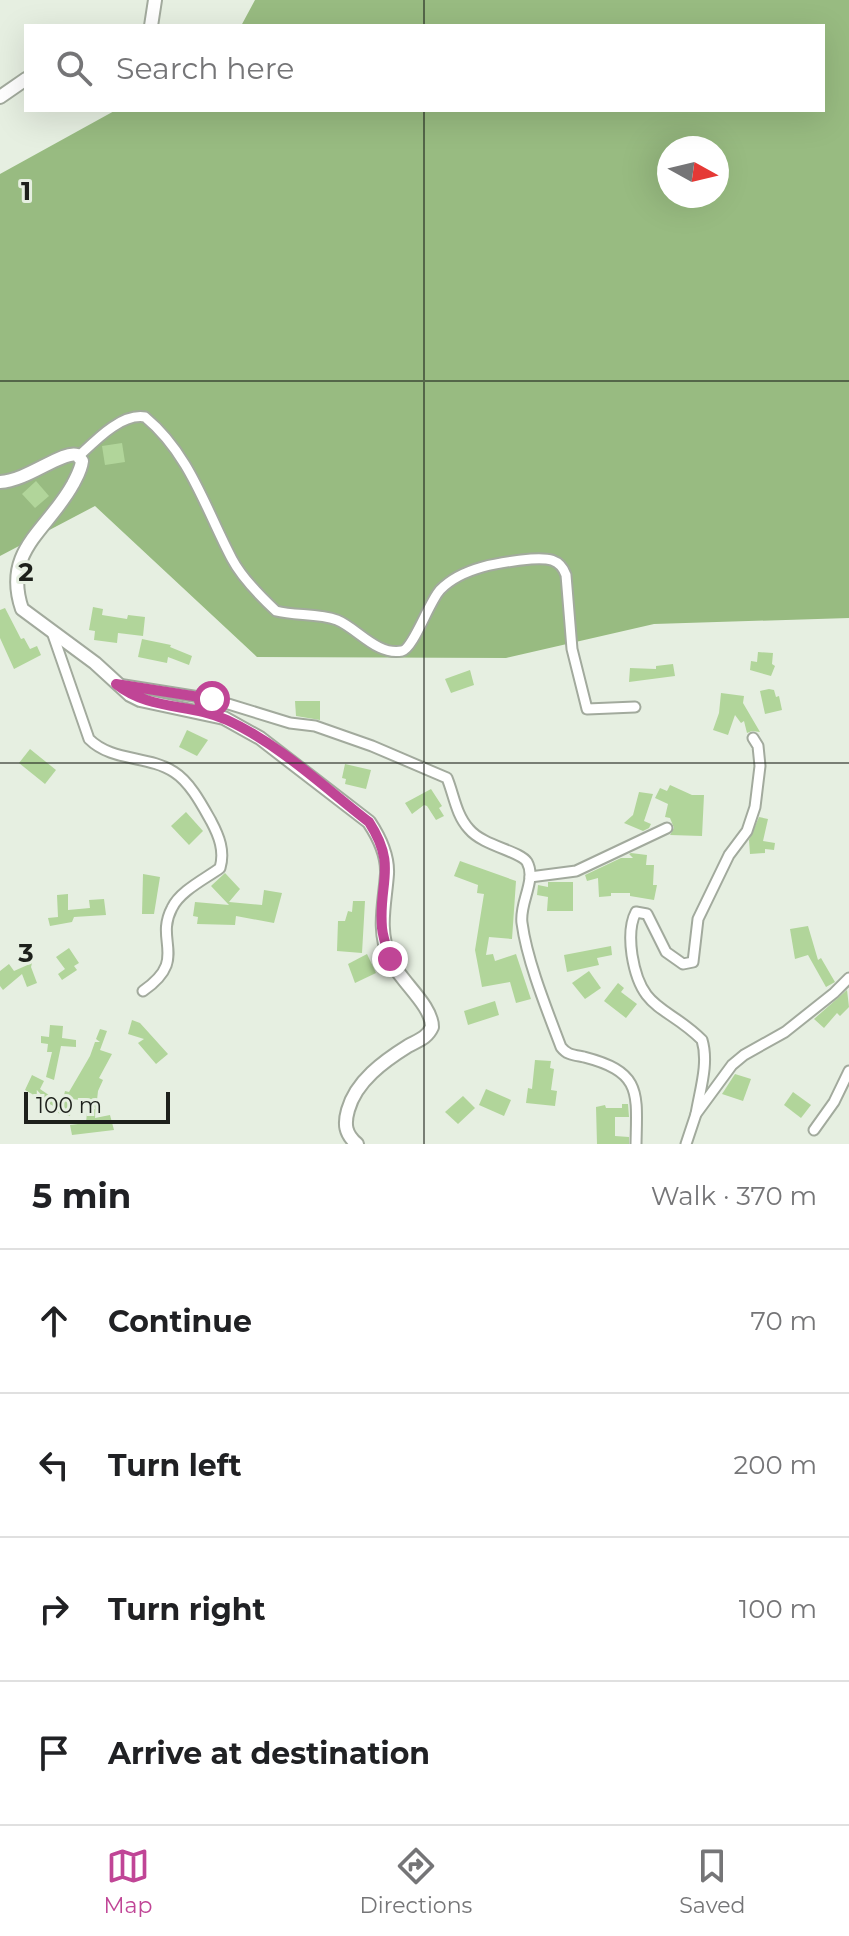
<!DOCTYPE html>
<html lang="en">
<head>
<meta charset="utf-8">
<style>
  body { margin:0; font-family:Montserrat,sans-serif; background:#f6f6f6; color:#202124 }
  .compass { position:absolute; left:657px; top:136px; width:72px; height:72px; border-radius:50%; background:#fff; box-shadow:0 8px 32px #0002; rotate:98deg }
  .scale { position:absolute; left:24px; bottom:20px; width:146px; box-sizing:border-box; padding-left:8px; border:4px solid #1d201b; border-top:0; font-size:22px; line-height:28px; white-space:nowrap; color:#1d201b; -webkit-text-stroke:6px #e6efe1; paint-order:stroke }
  .stop { position:absolute; width:24px; height:24px; margin:-18px; border:6px solid #c04596; border-radius:50%; background:#fff }
  .stop.end { background:#c04596; border-color:#fff; box-shadow:0 2px 8px #0008 }
  .list { margin:0; padding:0; list-style:none }
  h2 { display:flex; justify-content:space-between; align-items:center; height:104px; margin:0; padding:0 32px; font-size:34px }
  h2 small { font-size:26px; font-weight:400; color:#757577 }
  .list li { display:grid; grid-template-columns:52px 1fr auto; gap:24px; align-items:center; box-sizing:border-box; height:144px; padding:0 32px; border-top:2px solid #e0e0e0 }
  .list b { display:block; font-size:30px; white-space:nowrap }
  .list em { font-size:26px; font-style:normal; color:#757577 }
  .icon { flex:none; width:44px; height:44px; fill:none; stroke:currentColor; stroke-width:2; stroke-linecap:round; stroke-linejoin:round }
  .map { position:relative; flex:none; width:849px; height:1144px; overflow:hidden }
  .search { position:absolute; background:#fff; box-shadow:0 8px 32px #0002; left:24px; right:24px; top:24px; height:88px; display:flex; align-items:center; gap:20px; box-sizing:border-box; padding:0 28px; border-radius:0px; color:#757577; font-size:30px }
  .sheet { height:680px; background:#fff }
  nav { display:flex; justify-content:space-around; align-items:center; box-sizing:border-box; height:112px; border-top:2px solid #e0e0e0; background:#fff; font-size:22px; color:#757577 }
  nav a { display:grid; justify-items:center; gap:4px }
  nav .on { color:#c04596 }
  .map>svg:first-child { display:block }
  .forest { fill:#98bb81; fill-rule:evenodd }
  .building { fill:#b1d59a }
  .lines { fill:none; stroke-linecap:round; stroke-linejoin:round }
  .street-casing { stroke:#a2aa9d; stroke-width:13 }
  .secondary-casing { stroke:#a2aa9d; stroke-width:16 }
  .street { stroke:#fff; stroke-width:9 }
  .secondary { stroke:#fff; stroke-width:12 }
  .route { stroke:#c04596; stroke-width:10 }
  .grid { fill:none; stroke:#1d201b; stroke-width:2; stroke-opacity:0.55 }
  .grid-label { font-size:26px; text-anchor:middle; font-weight:bold; fill:#1d201b; stroke:#e6efe1; stroke-width:6; stroke-linejoin:round; paint-order:stroke }
</style>
</head>
<body>
<div class="map">
<svg width="849" height="1144" viewBox="0 0 849 1144">
  <rect width="100%" height="100%" fill="#e6efe1"/>
  <path class="forest" d="M255,0H849V618L654,624L506,658L257,657L95,506L0,556V174L116,110H823V26H241ZM669,148H717V196H669Z"/>
  <g class="building">
    <path d="M122,443L125,462L105,465L102,446Z"/>
    <path d="M36,481L49,496L35,508L22,494Z"/>
    <path d="M93,607L103,609L102,615L127,619L128,615L145,617L143,636L118,633L117,643L94,640L95,631L89,630Z"/>
    <path d="M5,608L21,639L24,638L30,649L37,646L41,655L14,669L0,638V610Z"/>
    <path d="M142,639L171,645L170,647L192,656L189,665L168,657L167,663L138,657Z"/>
    <path d="M758,652L773,653L772,664L775,666L771,676L750,670L751,661L757,662Z"/>
    <path d="M673,664L675,676L629,682L630,668L656,669V666Z"/>
    <path d="M470,670L474,685L451,693L445,679Z"/>
    <path d="M769,689L774,690L776,697L779,696L782,710L765,714L760,691Z"/>
    <path d="M721,693L744,696L743,703L760,732L752,731L747,733L744,721L741,723L735,715L728,735L713,730L719,713Z"/>
    <path d="M295,701H320V720L296,716Z"/>
    <path d="M187,730L208,740L197,756L179,747Z"/>
    <path d="M30,749L56,770L45,784L19,763Z"/>
    <path d="M345,764L371,770L366,789L345,784L346,779L342,778Z"/>
    <path d="M670,785L692,795H704L702,836L670,835L674,828L670,818L665,817L668,804L655,798L660,788L667,791Z"/>
    <path d="M431,789L442,806L439,808L444,816L436,820L427,806L424,805L412,814L405,803Z"/>
    <path d="M639,792L653,794L644,821L651,824L649,828L643,831L624,823L633,815Z"/>
    <path d="M186,812L203,831L189,845L171,826Z"/>
    <path d="M759,817L768,819L763,841L775,843L774,850L765,849V853L750,854L749,840Z"/>
    <path d="M631,853L647,855L646,865H654L653,885H657L654,900L630,896V893H611V896L599,897L598,878L587,881L585,875L621,858H633L629,854Z"/>
    <path d="M460,861L516,881L512,939L489,937L486,955L493,954L495,961L516,954L531,999L516,1003L510,982L482,987L475,950L484,894L477,893L478,885L454,876Z"/>
    <path d="M225,873L240,889L229,902L262,905L264,890L282,893L274,923L236,916L235,925L197,924L198,917L193,916L195,902L229,905L211,886Z"/>
    <path d="M143,874L160,877L154,914H142Z"/>
    <path d="M548,882H573V911H547L548,897L537,895L538,885L548,887Z"/>
    <path d="M68,894V910L90,908L89,900L104,899L106,915L74,917L72,922L50,926L48,918L58,917L57,895Z"/>
    <path d="M353,901H365L362,953L337,951L338,921H345L348,911L352,912Z"/>
    <path d="M808,926L818,960L821,958L835,982L826,987L808,955L795,959L790,929Z"/>
    <path d="M611,946L612,955L597,958L599,965L567,972L564,955Z"/>
    <path d="M69,948L79,963L74,966L77,970L62,980L58,974L65,969L56,957Z"/>
    <path d="M367,954L376,973L355,983L348,964Z"/>
    <path d="M32,963L31,967L37,983L27,987L22,974L3,990L0,986V971L9,964L14,971Z"/>
    <path d="M589,971L601,988L585,999L572,983Z"/>
    <path d="M618,983L624,988L621,992L637,1004L626,1018L604,1001Z"/>
    <path d="M847,990L849,1007L840,1016L837,1013L824,1028L814,1019Z"/>
    <path d="M495,1001L499,1015L468,1025L464,1011Z"/>
    <path d="M132,1020L140,1023L168,1054L156,1064L138,1043L144,1039L128,1034Z"/>
    <path d="M50,1025L63,1026L62,1038L76,1040V1047L61,1046L54,1080L46,1077L52,1052H47L48,1044L41,1043V1036L49,1037Z"/>
    <path d="M100,1029L107,1031L100,1050L112,1054L99,1078L103,1080L98,1091L95,1118L110,1115L114,1130L72,1135L70,1125L86,1123L88,1101L72,1099L70,1116L54,1112L55,1107L25,1090L32,1075L44,1081L40,1089L62,1104L65,1091L69,1092L90,1056L95,1042H100L96,1039Z"/>
    <path d="M535,1060L551,1061L550,1068L554,1069L551,1090L557,1091L555,1106L526,1103L528,1088L532,1089Z"/>
    <path d="M735,1074L751,1079L743,1101L722,1094Z"/>
    <path d="M486,1089L511,1100L504,1116L479,1105Z"/>
    <path d="M793,1092L811,1105L801,1118L784,1105Z"/>
    <path d="M463,1096L475,1108L458,1124L445,1112Z"/>
    <path d="M622,1104H628L629,1117H615V1136L629,1137V1144H597L596,1107L605,1105L606,1108H622Z"/>
  </g>
  <g class="lines">
    <defs>
      <g id="street">
        <path d="M79,456C95,441 121,413 145,417C190,454 206,510 232,559C242,578 261,597 276,611C295,616 318,613 337,620C357,628 377,656 402,651C413,649 429,602 440,590C462,567 501,562 531,559C547,558 560,558 566,575L572,649L587,709L635,707"/>
        <path d="M52,632L89,739C112,762 148,755 174,772C190,782 202,805 211,821C219,836 225,851 220,868C205,879 180,891 172,908C154,942 189,959 143,991"/>
        <path d="M118,684L212,699L290,723L315,726L372,746L447,778C454,795 456,815 469,829C483,846 520,851 527,862C537,880 519,903 522,923C527,961 547,1010 561,1047C567,1055 574,1055 584,1057C642,1072 637,1092 636,1144"/>
        <path d="M530,877L576,871L667,828"/>
        <path d="M696,1114C700,1090 709,1063 702,1040C667,1005 641,1012 632,955C630,941 629,925 636,912L647,914L666,952L683,964L693,962L698,919L729,855L747,831L755,807L760,766L758,746L753,738"/>
        <path d="M814,1130L834,1102L849,1071"/>
        <path d="M686,1144L696,1114L732,1065L744,1055L785,1032L834,993L849,978"/>
      </g>
      <g id="secondary">
        <path d="M151,26L155,0"/>
        <path d="M0,97L26,79"/>
        <path d="M0,482C27,481 63,450 77,455L82,461C81,470 77,476 73,484C48,530 2,550 22,609L95,663L130,695L140,700L224,718L260,738L369,822C379,837 388,855 387,874C385,903 377,930 390,959C400,981 432,1005 432,1027C427,1038 419,1040 408,1046C384,1061 356,1081 348,1110C344,1124 345,1134 357,1144"/>
      </g>
    </defs>
    <use href="#street" class="street-casing"/>
    <use href="#secondary" class="secondary-casing"/>
    <use href="#street" class="street"/>
    <use href="#secondary" class="secondary"/>
  </g>
  <g class="lines">
    <path class="route" d="M212,699L116,684C150,711 190,703 227,720C279,744 324,787 369,822C398,867 378,882 382,928C383,938 387,949 390,959"/>
  </g>
  <path class="grid" d="M424,0V26M424,110V1144M0,381H849M0,763H849"/>
  <g class="grid-label">
    <text x="26" y="200">1</text>
    <text x="26" y="581">2</text>
    <text x="26" y="962">3</text>
  </g>
</svg>
<svg class="compass" viewBox="-18 -18 36 36"><path d="M0-13l5 13h-10z" fill="#e53935"/><path d="M0 13l5-13h-10z" fill="#757577"/></svg>
<div class="scale">100 m</div>
<div class="stop" style="left:212px;top:699px"></div>
<div class="stop end" style="left:390px;top:959px"></div>
<div class="search"><svg class="icon" aria-label="search" viewBox="0 0 24 24"><circle cx="10" cy="10" r="6"/><path d="M15 15l6 6"/></svg>Search here</div>
</div>
<section class="sheet">
<h2>5 min<small>Walk · 370 m</small></h2>
<ul class="list">
<li><svg class="icon" aria-label="ahead" viewBox="0 0 24 24"><path d="M12 20V5M6 11l6-6 6 6"/></svg><div><b>Continue</b></div><em>70 m</em></li>
<li><svg class="icon" aria-label="left" viewBox="0 0 24 24"><path d="M17 20v-9H6M10 6l-5 5 5 5"/></svg><div><b>Turn left</b></div><em>200 m</em></li>
<li><svg class="icon" aria-label="right" viewBox="0 0 24 24"><path d="M7 20v-9h11M14 6l5 5-5 5"/></svg><div><b>Turn right</b></div><em>100 m</em></li>
<li><svg class="icon" aria-label="arrive" viewBox="0 0 24 24"><path d="M6 21V4h12l-3 4 3 4H6"/></svg><div><b>Arrive at destination</b></div></li>
</ul>
</section>
<nav>
<a class="on"><svg class="icon" aria-label="map" viewBox="0 0 24 24"><path d="M3 6l6-2 6 2 6-2v14l-6 2-6-2-6 2zM9 4v14M15 6v14"/></svg>Map</a>
<a><svg class="icon" aria-label="directions" viewBox="0 0 24 24"><path d="M12 3l9 9-9 9-9-9zM9 14v-3h6M13 9l2 2-2 2"/></svg>Directions</a>
<a><svg class="icon" aria-label="saved" viewBox="0 0 24 24"><path d="M7 4h10v16l-5-4-5 4z"/></svg>Saved</a>
</nav>
</body>
</html>
